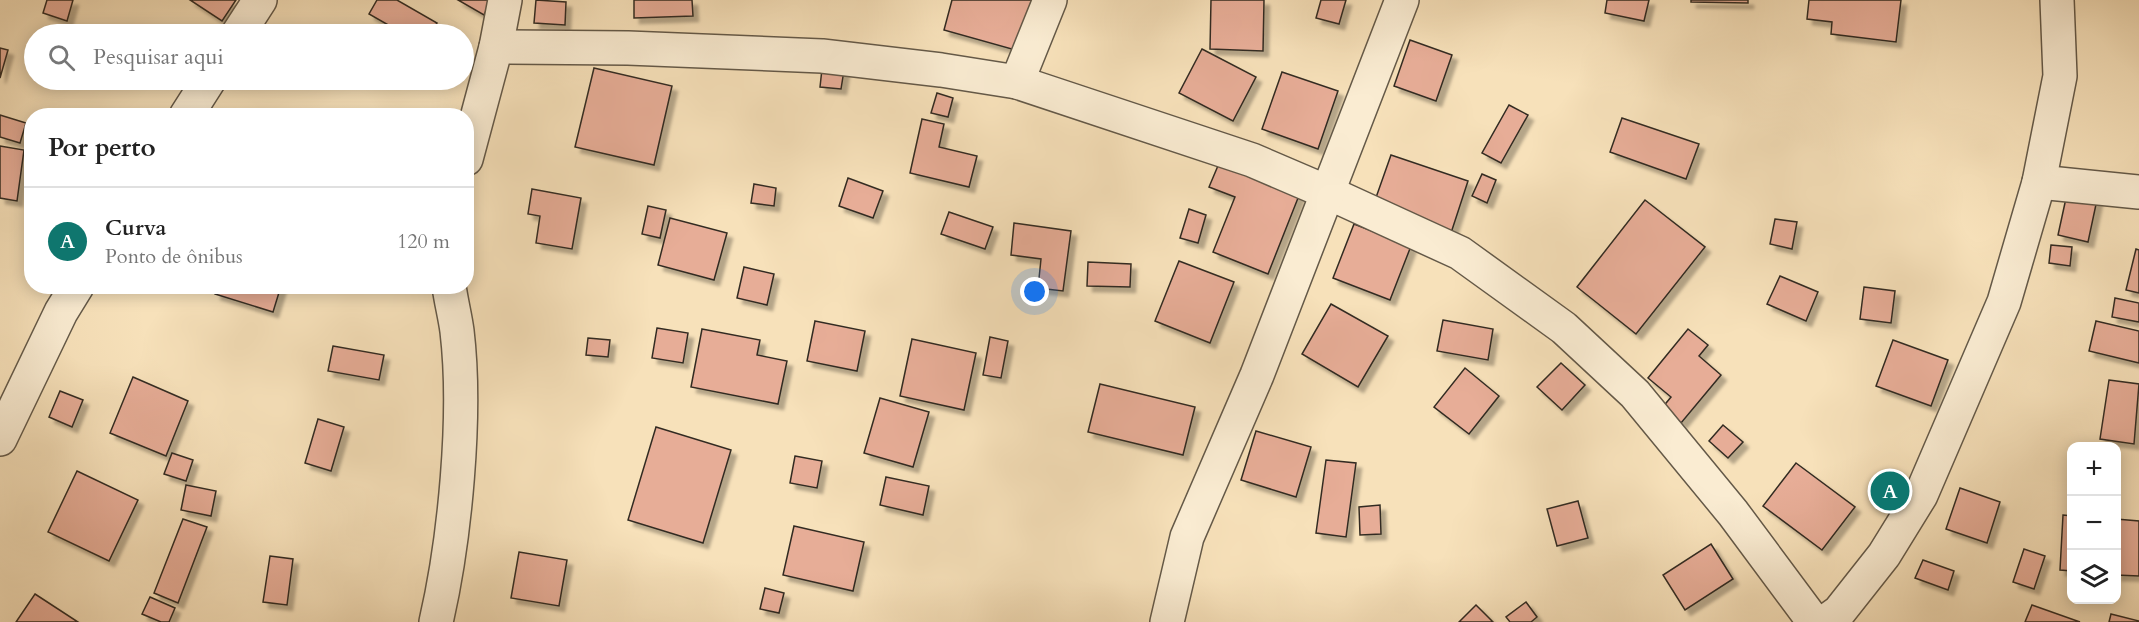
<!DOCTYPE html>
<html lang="pt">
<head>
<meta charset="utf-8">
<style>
  body { margin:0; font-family:Cardo,serif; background:#f2f2f2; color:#222 }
  .controls { position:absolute; right:18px; bottom:18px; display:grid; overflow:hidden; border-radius:12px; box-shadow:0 3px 15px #0003 }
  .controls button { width:54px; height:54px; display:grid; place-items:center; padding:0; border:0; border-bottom:2px solid #e0e0e0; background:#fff; color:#222; font:30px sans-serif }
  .you { position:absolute; left:1035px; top:292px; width:21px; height:21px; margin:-15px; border:4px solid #fff; border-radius:50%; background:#1a73e8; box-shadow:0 0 0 9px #1a73e833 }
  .badge { display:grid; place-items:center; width:39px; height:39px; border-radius:50%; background:#0f766e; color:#fff; font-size:20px; font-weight:700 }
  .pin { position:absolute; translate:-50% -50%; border:3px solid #fff; box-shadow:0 2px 6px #0006 }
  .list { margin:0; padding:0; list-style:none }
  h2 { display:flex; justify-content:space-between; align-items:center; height:78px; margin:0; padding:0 24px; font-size:26px }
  h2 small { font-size:20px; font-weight:400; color:#767676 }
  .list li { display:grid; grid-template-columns:39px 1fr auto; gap:18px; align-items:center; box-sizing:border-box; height:108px; padding:0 24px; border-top:2px solid #e0e0e0 }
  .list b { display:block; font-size:22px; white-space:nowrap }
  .list p { margin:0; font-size:20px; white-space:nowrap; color:#767676 }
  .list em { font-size:20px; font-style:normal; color:#767676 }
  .icon { flex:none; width:33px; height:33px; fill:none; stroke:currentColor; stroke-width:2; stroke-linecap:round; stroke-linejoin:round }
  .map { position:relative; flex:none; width:2139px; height:622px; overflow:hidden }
  .search { position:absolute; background:#fff; box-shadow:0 3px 15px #0003; left:24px; top:24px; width:450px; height:66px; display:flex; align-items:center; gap:15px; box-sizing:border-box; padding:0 21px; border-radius:33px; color:#767676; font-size:22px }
  .panel { position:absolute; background:#fff; box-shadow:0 3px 15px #0003; left:24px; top:108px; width:450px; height:186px; border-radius:24px }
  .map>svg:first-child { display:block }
  .building { fill:#e7ad97; stroke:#332c22; stroke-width:1.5; filter:url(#shadow) }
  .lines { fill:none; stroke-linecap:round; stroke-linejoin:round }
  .minor-casing { stroke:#645948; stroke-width:36 }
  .minor { stroke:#faecd2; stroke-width:33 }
</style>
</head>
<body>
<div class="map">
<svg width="2139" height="622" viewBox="0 0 2139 622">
  <defs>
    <filter id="shadow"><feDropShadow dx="5.5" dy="5.5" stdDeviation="1.5" flood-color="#0004"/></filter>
  </defs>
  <rect width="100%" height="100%" fill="#f7e1ba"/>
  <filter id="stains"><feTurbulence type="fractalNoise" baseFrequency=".00333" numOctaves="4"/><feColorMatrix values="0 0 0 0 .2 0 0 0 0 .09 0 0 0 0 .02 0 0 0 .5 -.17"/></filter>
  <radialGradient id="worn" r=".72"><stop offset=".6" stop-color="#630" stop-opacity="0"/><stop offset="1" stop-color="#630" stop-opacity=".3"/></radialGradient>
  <g class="building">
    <path d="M47,0H73L67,21L43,13Z"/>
    <path d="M190,0H236L222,21Z"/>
    <path d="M377,0H397L437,23L430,34H404L369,14Z"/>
    <path d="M458,0H491L484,15Z"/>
    <path d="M536,0L566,2L565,25L534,23Z"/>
    <path d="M634,0H692L693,16L634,18Z"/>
    <path d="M952,0H1033L1019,51L944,30Z"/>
    <path d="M1211,0H1264L1263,51L1210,49Z"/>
    <path d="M1321,0H1346L1339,24L1316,18Z"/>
    <path d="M1607,0H1649L1644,21L1605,13Z"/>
    <path d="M1691,0H1748V3L1691,2Z"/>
    <path d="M1809,0H1901L1896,42L1831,34L1832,22L1807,19Z"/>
    <path d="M1410,40L1452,55L1436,101L1394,86Z"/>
    <path d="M0,48L8,50L0,78Z"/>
    <path d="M1202,49L1256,77L1233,121L1179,93Z"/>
    <path d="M823,60L845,64L841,89L820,87Z"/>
    <path d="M594,68L672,86L654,165L575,147Z"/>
    <path d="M1282,72L1338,91L1318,149L1262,129Z"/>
    <path d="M937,93L953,98L948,117L931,113Z"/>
    <path d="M1509,105L1528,115L1501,163L1482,153Z"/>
    <path d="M0,115L26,123L20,143L0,137Z"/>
    <path d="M1622,118L1699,144L1686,179L1610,152Z"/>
    <path d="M922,119L944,124L939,147L977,156L969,187L910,173Z"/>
    <path d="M0,146L24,150L17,201L0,198Z"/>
    <path d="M1391,155L1468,181L1451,233L1373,206Z"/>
    <path d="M1220,161L1300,193L1268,274L1213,252L1235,197L1209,187Z"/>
    <path d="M1482,174L1496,180L1487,203L1472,196Z"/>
    <path d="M848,178L883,191L873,218L839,206Z"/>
    <path d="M754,184L776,188L774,206L751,203Z"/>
    <path d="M532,189L581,198L572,249L536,243L540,216L528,214Z"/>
    <path d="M2068,189L2098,195L2088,242L2058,235Z"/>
    <path d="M1645,200L1705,247L1636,334L1577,287Z"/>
    <path d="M648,206L666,210L660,238L642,234Z"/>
    <path d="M1189,209L1206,215L1198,243L1180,238Z"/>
    <path d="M949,212L993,227L985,249L941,234Z"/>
    <path d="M670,218L727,233L714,280L658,265Z"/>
    <path d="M1775,219L1797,222L1792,249L1770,244Z"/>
    <path d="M1014,223L1071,231L1063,291L1038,288L1041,259L1011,255Z"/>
    <path d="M1354,224L1411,246L1390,300L1333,278Z"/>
    <path d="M2051,245L2072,247L2070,266L2049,263Z"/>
    <path d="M2136,249L2139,250V293L2126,290Z"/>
    <path d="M1179,261L1234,282L1210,343L1155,321Z"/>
    <path d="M1088,262L1131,264L1130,287L1087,286Z"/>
    <path d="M744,267L774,274L767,305L737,298Z"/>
    <path d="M1780,276L1818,292L1806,321L1767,304Z"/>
    <path d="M217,286H281L273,312L215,294Z"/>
    <path d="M1864,287L1895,291L1891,323L1860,319Z"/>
    <path d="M2115,298L2139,303V322L2112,317Z"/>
    <path d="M1331,304L1388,336L1358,387L1302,354Z"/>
    <path d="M1443,320L1493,329L1488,360L1437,351Z"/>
    <path d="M815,321L865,331L857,371L807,361Z"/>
    <path d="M2096,321L2139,331V363L2089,351Z"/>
    <path d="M657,328L688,333L683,363L652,358Z"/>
    <path d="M702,329L760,340L757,355L787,361L778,404L691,387Z"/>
    <path d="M1688,329L1708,345L1699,356L1721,375L1681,423L1662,408L1671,397L1648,378Z"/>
    <path d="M990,337L1008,341L1001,378L983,375Z"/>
    <path d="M588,338L610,340L608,357L586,355Z"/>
    <path d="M912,339L976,353L964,410L900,396Z"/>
    <path d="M1893,340L1948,360L1931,406L1876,386Z"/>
    <path d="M333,346L384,355L379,380L328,371Z"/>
    <path d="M1561,363L1585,385L1562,410L1537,387Z"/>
    <path d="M1465,368L1499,396L1469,434L1434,407Z"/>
    <path d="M133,377L188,401L166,456L110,433Z"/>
    <path d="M2109,380L2139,384L2134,444L2100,439Z"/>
    <path d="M1100,384L1195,407L1183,455L1088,432Z"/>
    <path d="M60,391L83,400L72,427L49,417Z"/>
    <path d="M880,398L929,412L913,467L864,453Z"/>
    <path d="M318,419L344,427L331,471L305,463Z"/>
    <path d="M1723,425L1743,442L1728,458L1709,441Z"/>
    <path d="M656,427L731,450L703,543L628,520Z"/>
    <path d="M1256,431L1311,447L1296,497L1241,480Z"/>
    <path d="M172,453L193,460L186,481L164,474Z"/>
    <path d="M795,456L822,461L817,488L790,483Z"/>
    <path d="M1326,460L1356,463L1346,537L1316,533Z"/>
    <path d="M1796,463L1855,507L1822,550L1763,506Z"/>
    <path d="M77,471L138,500L109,561L48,532Z"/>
    <path d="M886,477L929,486L923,515L880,505Z"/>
    <path d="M186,485L216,491L211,516L181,510Z"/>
    <path d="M1960,488L2000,502L1987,543L1946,529Z"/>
    <path d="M1578,501L1588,538L1557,546L1547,509Z"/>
    <path d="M1380,505L1381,534L1360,535L1359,507Z"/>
    <path d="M2063,515L2072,516V571L2060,570Z"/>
    <path d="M183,519L207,527L178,603L154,593Z"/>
    <path d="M2116,519L2139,521V576L2116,575Z"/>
    <path d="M794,526L864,542L853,591L783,575Z"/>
    <path d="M1711,544L1733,579L1685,610L1663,575Z"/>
    <path d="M2024,549L2045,556L2034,589L2013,582Z"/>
    <path d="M519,552L567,560L559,606L511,598Z"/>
    <path d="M270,556L293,559L287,605L263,602Z"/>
    <path d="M1923,560L1954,571L1948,590L1915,578Z"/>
    <path d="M765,588L784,593L779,613L760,609Z"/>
    <path d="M35,594L78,622H16Z"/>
    <path d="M150,597L175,608L169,622H161L142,614Z"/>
    <path d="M1526,602L1537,617L1531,622H1510L1506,617Z"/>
    <path d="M1476,605L1493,622H1459Z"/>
    <path d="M2032,605L2080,622H2025Z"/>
    <path d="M2111,614L2139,621V622H2109Z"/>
  </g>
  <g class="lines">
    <defs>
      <g id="minor">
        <path d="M238,34L260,0"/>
        <path d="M496,47L628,48L822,56L941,70L1017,82L1252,160L1329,193L1460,253L1564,328L1635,394L1733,513L1814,622"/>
        <path d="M1017,82L1050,0"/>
        <path d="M186,116L209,80"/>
        <path d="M466,159L496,47L505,0"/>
        <path d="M2039,182L2139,192"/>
        <path d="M0,439L61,312L77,286"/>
        <path d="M436,622C455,540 467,415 457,331C455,316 451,301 449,286"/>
        <path d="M1167,622L1187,537L1257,375L1402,0"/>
        <path d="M1825,622L1839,612L1884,555L1921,495L2004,302L2039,182L2060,76L2057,0"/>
      </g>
    </defs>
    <use href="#minor" class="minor-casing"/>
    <use href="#minor" class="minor"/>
  </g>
  <rect width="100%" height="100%" filter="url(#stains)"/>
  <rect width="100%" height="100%" fill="url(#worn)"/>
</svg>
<div class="controls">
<button>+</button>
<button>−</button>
<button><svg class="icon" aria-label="layers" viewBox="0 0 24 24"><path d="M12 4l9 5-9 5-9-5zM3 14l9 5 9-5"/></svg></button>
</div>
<div class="you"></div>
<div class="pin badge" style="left:1890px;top:491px">A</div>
<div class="search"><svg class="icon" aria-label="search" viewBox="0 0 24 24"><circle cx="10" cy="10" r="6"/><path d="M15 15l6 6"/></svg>Pesquisar aqui</div>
<section class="panel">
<h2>Por perto<small></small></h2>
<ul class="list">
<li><span class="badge">A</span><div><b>Curva</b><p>Ponto de ônibus</p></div><em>120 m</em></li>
</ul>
</section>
</div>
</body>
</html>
